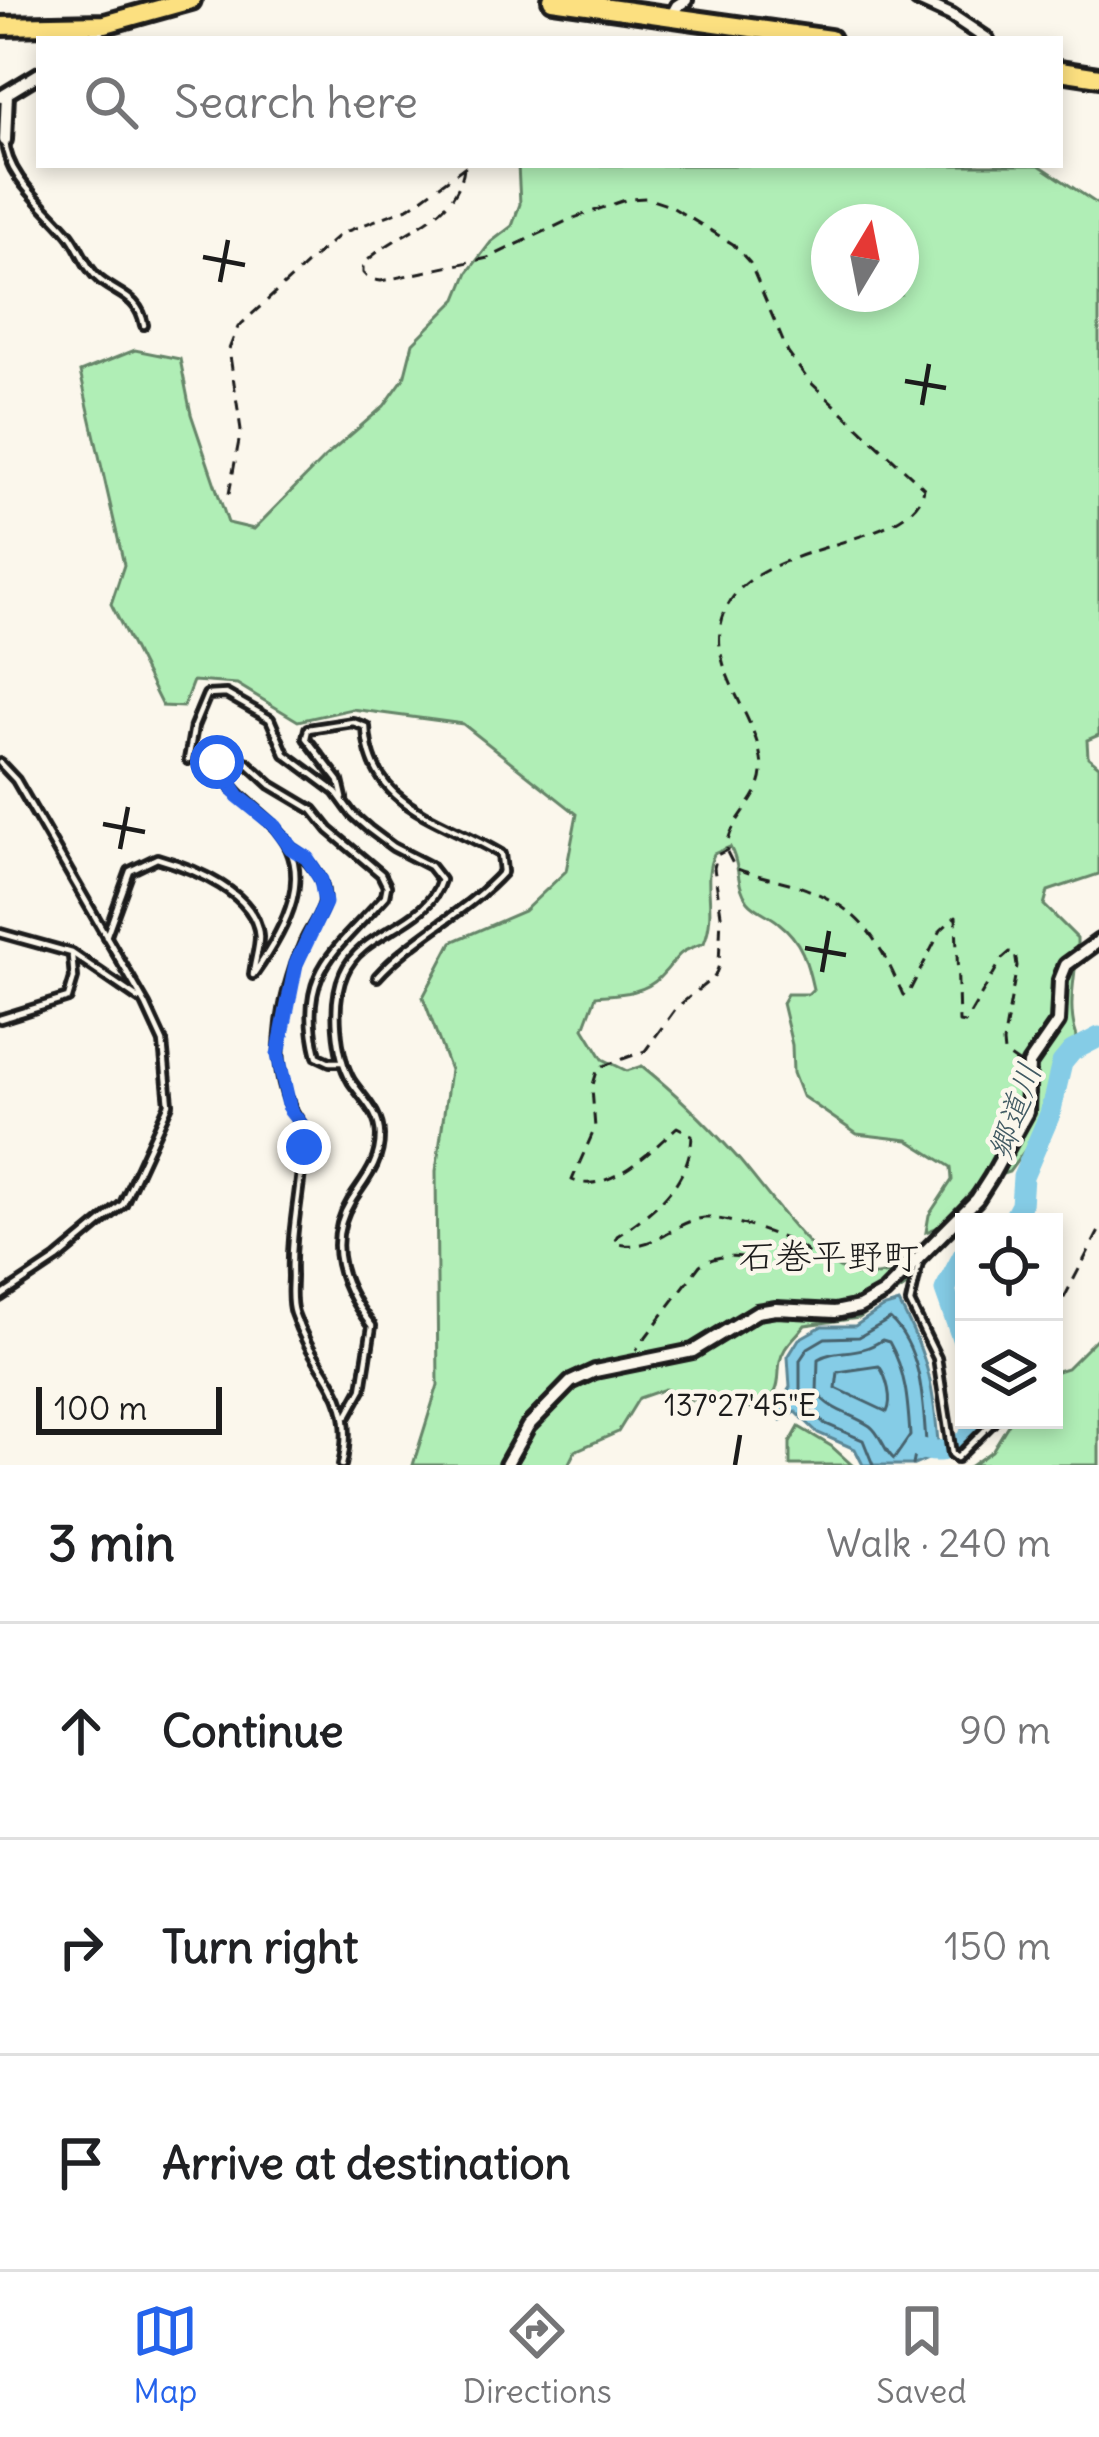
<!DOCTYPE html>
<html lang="en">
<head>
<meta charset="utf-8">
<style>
  body { margin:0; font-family:Delius,"Klee One",sans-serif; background:#f2f2f2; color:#202124 }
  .controls { position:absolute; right:36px; bottom:36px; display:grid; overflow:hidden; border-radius:0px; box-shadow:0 6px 18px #0003 }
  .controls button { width:108px; height:108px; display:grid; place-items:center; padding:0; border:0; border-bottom:3px solid #e0e0e0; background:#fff; color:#202124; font:60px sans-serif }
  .compass { position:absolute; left:811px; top:204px; width:108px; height:108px; border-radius:50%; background:#fff; box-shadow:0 6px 18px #0003; rotate:10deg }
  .scale { position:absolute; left:36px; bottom:30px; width:186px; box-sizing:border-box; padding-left:12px; border:6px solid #1c1c1c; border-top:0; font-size:33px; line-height:42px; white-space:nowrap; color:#1c1c1c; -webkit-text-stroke:9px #fbf7ec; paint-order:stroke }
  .stop { position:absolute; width:36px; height:36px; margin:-27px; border:9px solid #2563eb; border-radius:50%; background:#fff }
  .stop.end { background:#2563eb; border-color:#fff; box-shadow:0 3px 12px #0008 }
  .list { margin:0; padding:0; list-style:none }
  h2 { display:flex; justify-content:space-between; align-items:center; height:156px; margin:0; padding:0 48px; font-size:51px }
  h2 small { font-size:39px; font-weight:400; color:#757577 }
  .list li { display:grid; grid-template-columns:78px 1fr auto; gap:36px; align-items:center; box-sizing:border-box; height:216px; padding:0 48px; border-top:3px solid #e0e0e0 }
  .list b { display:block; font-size:45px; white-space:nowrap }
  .list em { font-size:39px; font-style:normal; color:#757577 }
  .icon { flex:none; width:66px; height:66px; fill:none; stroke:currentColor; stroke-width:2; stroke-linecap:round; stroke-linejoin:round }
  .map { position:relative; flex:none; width:1099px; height:1465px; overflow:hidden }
  .search { position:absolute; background:#fff; box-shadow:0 6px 18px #0003; left:36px; right:36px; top:36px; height:132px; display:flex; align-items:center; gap:30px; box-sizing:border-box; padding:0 42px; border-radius:0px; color:#757577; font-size:45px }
  .sheet { height:804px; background:#fff }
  nav { display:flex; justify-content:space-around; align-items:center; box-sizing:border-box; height:168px; border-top:3px solid #e0e0e0; background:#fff; font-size:33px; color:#757577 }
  nav a { display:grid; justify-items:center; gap:6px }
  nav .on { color:#2563eb }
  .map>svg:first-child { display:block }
  .green { fill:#b0eeb6; stroke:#668569; stroke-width:3; fill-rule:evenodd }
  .water { fill:#85cce6; stroke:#5b8695; stroke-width:3 }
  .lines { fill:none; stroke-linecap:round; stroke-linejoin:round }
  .shore { stroke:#46626d; stroke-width:3 }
  .river { stroke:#85cce6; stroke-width:21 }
  .lane-casing { stroke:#1c1c1c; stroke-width:14 }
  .street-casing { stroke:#1c1c1c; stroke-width:20 }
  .primary-casing { stroke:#1c1c1c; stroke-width:26 }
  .path { stroke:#1c1c1c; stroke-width:3; stroke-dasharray:12 9; stroke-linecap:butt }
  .lane { stroke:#fbf7ec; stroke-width:4.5 }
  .street { stroke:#fbf7ec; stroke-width:10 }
  .primary { stroke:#fce080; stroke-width:16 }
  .route { stroke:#2563eb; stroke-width:15 }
  .ticks { fill:none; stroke:#1c1c1c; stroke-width:4.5 }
  .labels { text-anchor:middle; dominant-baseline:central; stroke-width:9; stroke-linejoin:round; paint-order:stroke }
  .water-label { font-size:33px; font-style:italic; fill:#415a63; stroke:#fbf7ec }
  .quarter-label { font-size:36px; fill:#1c1c1c; stroke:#fbf7ec }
  .ticks-label { font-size:30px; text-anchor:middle; fill:#1c1c1c; stroke:#fbf7ec; stroke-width:9; stroke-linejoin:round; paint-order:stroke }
</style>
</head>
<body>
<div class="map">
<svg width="1099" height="1465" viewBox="0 0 1099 1465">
  <rect width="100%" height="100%" fill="#fbf7ec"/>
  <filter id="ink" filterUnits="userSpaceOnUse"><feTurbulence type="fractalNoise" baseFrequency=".00833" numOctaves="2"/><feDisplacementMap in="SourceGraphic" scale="24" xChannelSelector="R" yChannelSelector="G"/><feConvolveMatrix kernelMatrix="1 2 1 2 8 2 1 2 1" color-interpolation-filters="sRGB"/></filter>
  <g filter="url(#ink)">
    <g class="green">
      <path d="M518,165H1039L1099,205V735L1087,740L1088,757L1099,766V874L1048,891L1044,905L1077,938C1078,974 1065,1002 1077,1037L1055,1071L1044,1113L1031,1142L1009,1172L981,1181L939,1227L926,1232L929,1215L952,1180L951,1167L908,1140L857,1134L802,1096L793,1073L792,1045L782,1003L787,994H808L813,989C807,962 802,941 779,923C770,915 755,910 748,901C735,885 741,864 730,847L714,854C701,881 718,909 704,943C672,954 681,956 660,977C644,994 618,994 596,996L584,1028L603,1059L627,1071L642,1066C676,1093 707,1124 736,1156C765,1189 805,1250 843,1270C858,1278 873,1276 888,1273L908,1285L859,1318L805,1325C799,1333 790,1341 785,1349C771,1372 791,1389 756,1410L725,1397L691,1400L665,1389L639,1398L618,1432L575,1451L568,1465H413L438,1385L436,1171L450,1070L423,997L452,942L524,911L566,871L577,814L463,724L352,709L298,721L237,684L193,681L183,707L162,706L111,604L124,565L80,372L135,350L180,359L191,414L228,523L254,529L324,458L384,406L404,378L413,343L457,299L468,272L491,242L512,226L520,204ZM829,222H901V294H829Z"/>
      <path d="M1099,1336V1465H972L992,1451L1011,1420H1054V1372L1067,1368Z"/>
      <path d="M799,1427L831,1446L852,1465H790V1443Z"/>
    </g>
    <path class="water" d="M899,1303C930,1360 934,1390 939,1454L914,1465H863L855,1449L818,1433L796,1412L781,1420L776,1412L790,1387L788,1357L799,1339L822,1326H855L882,1308Z"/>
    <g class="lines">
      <g class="shore">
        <path d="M882,1340L889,1342C906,1371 908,1403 910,1436L894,1459C884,1451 881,1434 870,1426C851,1413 832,1412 817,1393L818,1359C839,1347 857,1357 882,1340Z"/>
        <path d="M879,1366C887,1377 893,1400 887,1412L836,1388L838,1372Z"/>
        <path d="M873,1465L863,1440L824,1423L800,1401V1360L808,1348L825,1338L859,1337L890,1319C922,1348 923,1402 926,1443L915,1455L913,1465"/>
      </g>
      <g class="river">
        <path d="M1012,1222L1021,1205L1023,1177L1050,1114L1062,1063L1072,1051L1099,1037"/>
        <path d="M964,1254L945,1290L964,1344"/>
        <path d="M916,1447C938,1455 950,1451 969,1438L973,1420"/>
      </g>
      <defs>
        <g id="lane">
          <path d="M5,140C6,177 46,206 68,233C80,247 85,268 100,280C119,295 139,297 144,325"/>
          <path d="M188,760L194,726L207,695L226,694L270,719L285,754L336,792L352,814L369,829L393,847L430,866L441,880C427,927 362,930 344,973C331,1002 336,1055 351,1081C363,1099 380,1113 380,1136C380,1164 365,1179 351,1201C324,1245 343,1289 372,1326L362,1389L347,1416"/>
          <path d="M0,763L16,780L146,1005L163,1042L169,1104L123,1204L57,1259L0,1297"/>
          <path d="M343,798L339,781L306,738L308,729L353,722L366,727C369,809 444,819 501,854L503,872C466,913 414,936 377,977"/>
          <path d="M291,848C308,859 326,877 324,900C324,912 309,929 304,942C280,999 263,1076 304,1128C304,1178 290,1226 292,1276C292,1288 290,1301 294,1313C315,1376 359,1391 342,1465"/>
          <path d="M0,933L72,953L139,999"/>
          <path d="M106,937L130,871L157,858C192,868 257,893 259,937C259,949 254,963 253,975C284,931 320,871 272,824C251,803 229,791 217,762L222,757L246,762L271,785L313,810L329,830L381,874L387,886L385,896C335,952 296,972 317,1056L330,1062H343"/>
          <path d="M0,1019L68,998L74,978L72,956"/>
          <path d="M920,1258L910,1303L937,1358L952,1454L957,1458L995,1420"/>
        </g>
        <g id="street">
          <path d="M918,0L951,15L987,39"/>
          <path d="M671,17L677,6L686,0"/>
          <path d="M92,39L105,24"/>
          <path d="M1,97L39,74"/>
          <path d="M5,140L7,94"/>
          <path d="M506,1465L528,1426L571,1382L595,1371L693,1351L757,1312L776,1309L835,1312L859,1307L884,1293L977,1199L991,1177L1027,1112L1029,1064L1058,1022L1060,980L1066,965L1099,941"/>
        </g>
        <g id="primary">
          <path d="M552,0L830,39"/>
          <path d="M0,26L105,24L191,0"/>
          <path d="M1060,71L1099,77"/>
        </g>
      </defs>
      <use href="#lane" class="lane-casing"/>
      <use href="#street" class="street-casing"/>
      <use href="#primary" class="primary-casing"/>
      <g class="path">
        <path d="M464,167C458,221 394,231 363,265V273L369,279L381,281L488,258L571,219L628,199L646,198L670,206L733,244L750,263L788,353L809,381L924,488C916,545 768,541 731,600C694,660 758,709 762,767C764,800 727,819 727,850L717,855L714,868L721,914L719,965L715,976L676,1008L645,1051L598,1068L592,1088L595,1128L572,1180C608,1196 653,1149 677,1127L692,1135C690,1183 654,1211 617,1236L614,1243C655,1254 670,1222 704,1218C724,1216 800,1239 810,1256C774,1274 737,1242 700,1265L636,1350"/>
        <path d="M229,494L241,430L229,349L238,327L340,234L410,207L467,165"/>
        <path d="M727,852L735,868C752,875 771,878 789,883C857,904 876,933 903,995L907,996L941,930L956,916L959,1022L965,1023L1002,959L1010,952L1015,953L1017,966L1003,1043L1004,1053L1020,1064"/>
        <path d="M1054,1317L1099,1231"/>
      </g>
      <use href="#lane" class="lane"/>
      <use href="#street" class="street"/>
      <use href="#primary" class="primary"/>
    </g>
  </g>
  <g class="lines" filter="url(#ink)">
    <path class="route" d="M217,762L238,796L275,826L291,848L307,858L321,880L325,903L296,964L278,1055L290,1110L304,1128V1147"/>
  </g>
  <path class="ticks" d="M203,257L245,265M220,282L228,240M905,381L946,388M922,405L929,364M103,824L145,832M120,849L128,807M805,948L846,955M822,972L829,931M735,1465L740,1435"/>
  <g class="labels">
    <g class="water-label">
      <text transform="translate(1014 1111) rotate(-71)">郷道川</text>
    </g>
    <g class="quarter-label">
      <text x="829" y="1256">石巻平野町</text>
    </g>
  </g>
  <g class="ticks-label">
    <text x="740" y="1416">137°27'45"E</text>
  </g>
</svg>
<div class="controls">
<button><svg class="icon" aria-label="locate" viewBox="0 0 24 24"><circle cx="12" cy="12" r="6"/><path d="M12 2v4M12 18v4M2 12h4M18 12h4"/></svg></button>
<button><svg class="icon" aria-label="layers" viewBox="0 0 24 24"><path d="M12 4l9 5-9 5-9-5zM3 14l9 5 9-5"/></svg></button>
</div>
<svg class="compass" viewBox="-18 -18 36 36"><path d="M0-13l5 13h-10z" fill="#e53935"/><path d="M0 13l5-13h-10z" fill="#757577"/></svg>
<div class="scale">100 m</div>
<div class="stop" style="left:217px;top:762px"></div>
<div class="stop end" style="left:304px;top:1147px"></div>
<div class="search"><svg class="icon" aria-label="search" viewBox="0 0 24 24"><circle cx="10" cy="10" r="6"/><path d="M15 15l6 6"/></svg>Search here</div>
</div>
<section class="sheet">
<h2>3 min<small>Walk · 240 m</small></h2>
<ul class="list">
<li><svg class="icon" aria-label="ahead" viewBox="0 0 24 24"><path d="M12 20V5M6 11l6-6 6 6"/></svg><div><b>Continue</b></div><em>90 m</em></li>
<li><svg class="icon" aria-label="right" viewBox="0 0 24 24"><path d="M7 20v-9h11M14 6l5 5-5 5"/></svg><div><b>Turn right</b></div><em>150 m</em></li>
<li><svg class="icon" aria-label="arrive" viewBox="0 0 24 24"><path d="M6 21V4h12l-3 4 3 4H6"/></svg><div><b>Arrive at destination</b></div></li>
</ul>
</section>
<nav>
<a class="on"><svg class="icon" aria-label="map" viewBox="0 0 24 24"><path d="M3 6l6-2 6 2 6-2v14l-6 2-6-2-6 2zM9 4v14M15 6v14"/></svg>Map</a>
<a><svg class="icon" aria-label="directions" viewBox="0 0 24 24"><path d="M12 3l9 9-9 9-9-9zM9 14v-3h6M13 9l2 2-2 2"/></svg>Directions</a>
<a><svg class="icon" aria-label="saved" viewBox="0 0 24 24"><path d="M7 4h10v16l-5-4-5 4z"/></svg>Saved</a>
</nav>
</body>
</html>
